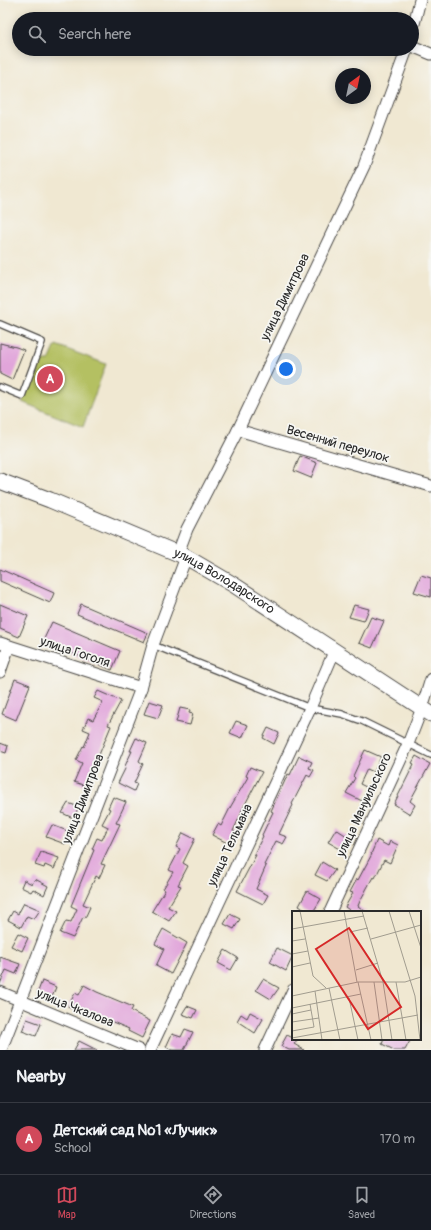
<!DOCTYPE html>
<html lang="en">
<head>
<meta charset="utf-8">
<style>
  body { margin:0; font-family:Pangolin,sans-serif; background:#20242c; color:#f1f3f6 }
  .compass { position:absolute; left:335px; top:68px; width:36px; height:36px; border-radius:50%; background:#171b24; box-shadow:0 2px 10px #0003; rotate:33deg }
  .you { position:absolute; left:286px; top:369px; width:14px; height:14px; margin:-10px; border:3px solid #fff; border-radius:50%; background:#1a73e8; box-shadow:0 0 0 6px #1a73e833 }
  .badge { display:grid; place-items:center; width:26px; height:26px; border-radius:50%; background:#d1495b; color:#fff; font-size:13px; font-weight:700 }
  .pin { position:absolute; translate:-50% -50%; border:2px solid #fff; box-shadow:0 1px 4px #0006 }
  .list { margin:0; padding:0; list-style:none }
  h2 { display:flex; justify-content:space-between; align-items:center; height:52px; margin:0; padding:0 16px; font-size:17px }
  h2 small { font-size:13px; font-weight:400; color:#9ea1a6 }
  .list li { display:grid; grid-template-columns:26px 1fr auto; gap:12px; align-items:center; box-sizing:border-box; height:72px; padding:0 16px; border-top:1px solid #363941 }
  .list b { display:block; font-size:15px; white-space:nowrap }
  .list p { margin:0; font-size:13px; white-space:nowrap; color:#9ea1a6 }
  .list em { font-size:13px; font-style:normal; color:#9ea1a6 }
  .icon { flex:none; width:22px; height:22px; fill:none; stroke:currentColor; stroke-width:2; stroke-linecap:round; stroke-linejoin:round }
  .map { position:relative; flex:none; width:431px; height:1050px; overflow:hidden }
  .search { position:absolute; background:#171b24; box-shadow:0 2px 10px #0003; left:12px; right:12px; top:12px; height:44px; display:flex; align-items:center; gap:10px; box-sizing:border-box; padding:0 14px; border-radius:22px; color:#9ea1a6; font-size:15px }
  .sheet { height:124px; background:#171b24 }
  nav { display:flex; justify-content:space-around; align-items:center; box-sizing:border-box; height:56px; border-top:1px solid #363941; background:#171b24; font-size:11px; color:#9ea1a6 }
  nav a { display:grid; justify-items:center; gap:2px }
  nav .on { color:#d1495b }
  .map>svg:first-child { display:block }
  .green { fill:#b4c062; stroke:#707646 }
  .building { fill:#e1a5da }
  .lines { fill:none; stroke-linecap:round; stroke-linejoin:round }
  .lane-casing { stroke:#494744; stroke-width:8 }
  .street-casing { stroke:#494744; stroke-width:13 }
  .secondary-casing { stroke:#494744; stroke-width:17 }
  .lane { stroke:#fff; stroke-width:5.5 }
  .street { stroke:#fff; stroke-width:11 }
  .secondary { stroke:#fff; stroke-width:15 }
  .labels { text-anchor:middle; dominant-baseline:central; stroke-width:3.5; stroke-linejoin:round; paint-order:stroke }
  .street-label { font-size:13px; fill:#2b2b2b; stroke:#f6f6f2 }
  .inset-road { fill:none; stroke:#a19c8f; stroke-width:1 }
  .view { fill:#d62828; fill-opacity:0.15; stroke:#d62828; stroke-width:2 }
  .inset-edge { fill:none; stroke:#2b2b2b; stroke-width:2 }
</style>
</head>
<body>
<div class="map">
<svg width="431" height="1050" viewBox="0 0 431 1050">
  <rect width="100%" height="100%" fill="#f6f6f2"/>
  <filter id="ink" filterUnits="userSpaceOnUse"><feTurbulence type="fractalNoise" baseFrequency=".025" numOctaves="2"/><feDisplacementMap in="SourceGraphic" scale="8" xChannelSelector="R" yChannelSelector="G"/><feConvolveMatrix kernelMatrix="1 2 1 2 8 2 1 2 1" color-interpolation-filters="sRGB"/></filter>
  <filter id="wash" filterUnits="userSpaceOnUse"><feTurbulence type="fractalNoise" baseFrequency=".012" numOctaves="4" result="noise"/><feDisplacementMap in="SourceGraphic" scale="16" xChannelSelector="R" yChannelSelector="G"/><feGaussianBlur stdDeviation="0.9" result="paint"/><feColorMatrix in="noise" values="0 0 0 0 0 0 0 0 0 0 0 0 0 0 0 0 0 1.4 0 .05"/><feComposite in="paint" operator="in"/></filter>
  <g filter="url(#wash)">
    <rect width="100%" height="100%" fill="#f0e8d2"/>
    <path class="green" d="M56,345L106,364L83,427L22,402L37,364L41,361H49Z"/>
    <g id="blocks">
      <g class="building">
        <path d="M0,343L16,347L24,350L12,380L0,374Z"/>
        <path d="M300,456L317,463L311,478L294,471Z"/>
        <path d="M0,569L54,593L50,603L0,581Z"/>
        <path d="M421,575L431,578V597L414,592Z"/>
        <path d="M0,604L28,616L19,637L0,629Z"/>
        <path d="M81,604L148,633L144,642L77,614Z"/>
        <path d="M354,605L369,609L364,621L349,617Z"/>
        <path d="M371,617L384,621L372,648L359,643Z"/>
        <path d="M52,622L120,651L112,670L43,641Z"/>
        <path d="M15,679L30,685L16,720L2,714Z"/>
        <path d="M98,691L121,701L108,725L111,726L86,786L74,782L82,763L76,760L83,746L84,747L90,732L83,729L88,718L93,720L103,702L94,698Z"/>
        <path d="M149,701L163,705L158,718L144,714Z"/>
        <path d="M180,708L190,710L189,713L193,714L190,725L176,722Z"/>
        <path d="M236,721L248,725L242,738L230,733Z"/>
        <path d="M268,728L279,733L274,744L263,738Z"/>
        <path d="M136,738L147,743L139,761L143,764L134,783L137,784L134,791L118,783L126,767L125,766L132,751H130Z"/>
        <path d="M0,743L8,746L6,753L0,751Z"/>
        <path d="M365,750L381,757L374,772L367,769L360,784L368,788L362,801L346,793L355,778L353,776Z"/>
        <path d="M299,756L312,762L309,768L314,770L310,777L307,775L292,804L293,805L279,834L287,837L283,844L276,841L264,865L266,866L256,889L268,895L263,904L237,891L256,855L254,854L263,836L262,835L273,812L271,811L288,774L290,775Z"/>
        <path d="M416,756L430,764L410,801L415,805L410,814L394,804L414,764L412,763Z"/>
        <path d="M250,767L262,772L241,812H242L233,831L236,833L229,844L212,835L218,824L221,826L231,806L248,777L246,776Z"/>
        <path d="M113,797L126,802L116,823L120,824L101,864L105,865L99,878L96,876L83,904L90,907L85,918L83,917L73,938L60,933L66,921L71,922L77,909L71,906L94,850L92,849L97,838L102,840L108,827L102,824L110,809L108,808Z"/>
        <path d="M68,803L79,807L73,818L62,813Z"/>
        <path d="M52,825L70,832L65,844L46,837Z"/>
        <path d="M336,829L350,838L342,850L328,842Z"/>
        <path d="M183,833L195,839L183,863L188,866L178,885L181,886L168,907L176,911L169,921L152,911L165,890L163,889L173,872L169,870L180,849L176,847Z"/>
        <path d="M377,840L388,846L390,841L398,845L390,863L384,860L375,878L373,877L360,901L358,906L366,912H352L345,907L353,893L350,892L357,879L358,880L372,854H371Z"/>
        <path d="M41,852L59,858L54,869L45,865L44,868L35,865Z"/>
        <path d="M322,862L335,870L327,881L315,875Z"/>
        <path d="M35,879L48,886L44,895L33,889L31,892L21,887L24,880L32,884Z"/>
        <path d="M307,891L321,899L313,912H308L299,906Z"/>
        <path d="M24,903L40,910L34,919L27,916L21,927L8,920L13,911L18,914Z"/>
        <path d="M230,914L240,919L234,929L224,924Z"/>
        <path d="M163,929L187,943L171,974L156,966L164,949L155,944Z"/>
        <path d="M18,933L28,938L22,951L11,946Z"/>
        <path d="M277,948L293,956L286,971L270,962Z"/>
        <path d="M225,950L238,958L231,970L218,963Z"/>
        <path d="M0,957L20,964L16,974L6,970L0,984Z"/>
        <path d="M263,979L279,988L271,999L256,990Z"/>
        <path d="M42,981L56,987L51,1000L37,994Z"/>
        <path d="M84,985L97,992L133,1007L131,1011L150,1021L142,1038L128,1031L129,1029L101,1017V1018L81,1009L79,1012L68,1007L75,993L79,995Z"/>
        <path d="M187,1006L197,1010L193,1018L182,1014Z"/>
        <path d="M250,1012L263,1019L255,1033L237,1021L241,1014L247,1018Z"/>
        <path d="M27,1019L41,1024L36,1036L22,1031Z"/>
        <path d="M185,1029L193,1032L184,1050H172L166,1047L172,1034L181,1037Z"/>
        <path d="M287,1035L293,1038V1039L297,1040L294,1044L304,1050H289L281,1046Z"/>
        <path d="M384,1039H411L405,1050H394L382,1044Z"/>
        <path d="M79,1041L97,1050H74Z"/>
      </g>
    </g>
  </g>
  <g filter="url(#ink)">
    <use href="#blocks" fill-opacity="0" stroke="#494744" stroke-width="1"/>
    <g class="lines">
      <defs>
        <g id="lane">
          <path d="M0,324L42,342L22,396L0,387"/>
          <path d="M153,645L310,708L342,714L362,721L431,755"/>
        </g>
        <g id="street">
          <path d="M412,32L420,0"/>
          <path d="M412,46L431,54"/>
          <path d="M238,430L431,486"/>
          <path d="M178,553L187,529L238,430L364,166L407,49"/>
          <path d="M0,643L141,688"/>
          <path d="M0,672L9,646"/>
          <path d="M330,912L408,744L422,708L431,679"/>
          <path d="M0,992L139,1050"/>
          <path d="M1,1050L141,688L153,645L186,557"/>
          <path d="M150,1050L310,708L334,652"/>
          <path d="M265,1050L293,990"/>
        </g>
        <g id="secondary">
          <path id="s1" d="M0,481L50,500L186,557L234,585L431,714"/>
        </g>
      </defs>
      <use href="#lane" class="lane-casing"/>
      <use href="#street" class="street-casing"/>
      <use href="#secondary" class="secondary-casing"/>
      <use href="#lane" class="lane"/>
      <use href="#street" class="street"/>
      <use href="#secondary" class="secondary"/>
    </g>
  </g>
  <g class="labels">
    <g class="street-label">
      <text transform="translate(285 297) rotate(-64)">улица Димитрова</text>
      <text transform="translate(338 444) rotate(16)">Весенний переулок</text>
      <text stroke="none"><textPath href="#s1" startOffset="246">улица Володарского</textPath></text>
      <text transform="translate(75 652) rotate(18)">улица Гоголя</text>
      <text transform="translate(83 799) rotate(-69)">улица Димитрова</text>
      <text transform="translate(364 805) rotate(-65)">улица Мануильского</text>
      <text transform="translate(230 845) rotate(-65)">улица Тельмана</text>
      <text transform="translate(75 1008) rotate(22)">улица Чкалова</text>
    </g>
  </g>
  <g transform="translate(292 911)">
    <rect width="129" height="129" fill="#f0e8d2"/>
    <path class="inset-road" d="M8,0L21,65L34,77M52,0L65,71M70,0L91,71L100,129M97,0L123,85L128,129M117,0L129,37M0,18L72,5M58,21L76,17M79,28L129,14M0,30L13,28M0,43L16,40M0,56L18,52M64,59L86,52M66,71L79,129M82,71L90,129M104,71L114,129M37,77L48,129M23,80L30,129M0,85L66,71H113L129,66M57,87L66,129M0,97L69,83M0,103L19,99M0,111L27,107M0,120L22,116L18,93M0,127L126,104"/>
    <path class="view" d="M57,17L109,96L76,118L24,38Z"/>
    <rect width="129" height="129" class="inset-edge"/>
  </g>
</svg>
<svg class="compass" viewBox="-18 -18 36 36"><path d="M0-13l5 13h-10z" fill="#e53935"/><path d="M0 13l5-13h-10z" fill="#9ea1a6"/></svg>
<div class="you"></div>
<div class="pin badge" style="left:50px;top:379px">A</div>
<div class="search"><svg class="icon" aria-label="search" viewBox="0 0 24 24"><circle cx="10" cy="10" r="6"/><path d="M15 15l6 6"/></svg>Search here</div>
</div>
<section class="sheet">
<h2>Nearby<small></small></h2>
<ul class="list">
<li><span class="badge">A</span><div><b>Детский сад №1 «Лучик»</b><p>School</p></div><em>170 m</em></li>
</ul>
</section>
<nav>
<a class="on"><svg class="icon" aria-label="map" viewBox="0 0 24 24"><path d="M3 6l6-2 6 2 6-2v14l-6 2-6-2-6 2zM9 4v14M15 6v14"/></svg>Map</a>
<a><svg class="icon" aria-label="directions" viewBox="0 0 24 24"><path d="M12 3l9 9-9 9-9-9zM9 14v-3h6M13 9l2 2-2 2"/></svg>Directions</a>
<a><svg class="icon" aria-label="saved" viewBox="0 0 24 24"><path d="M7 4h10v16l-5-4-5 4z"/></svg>Saved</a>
</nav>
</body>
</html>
